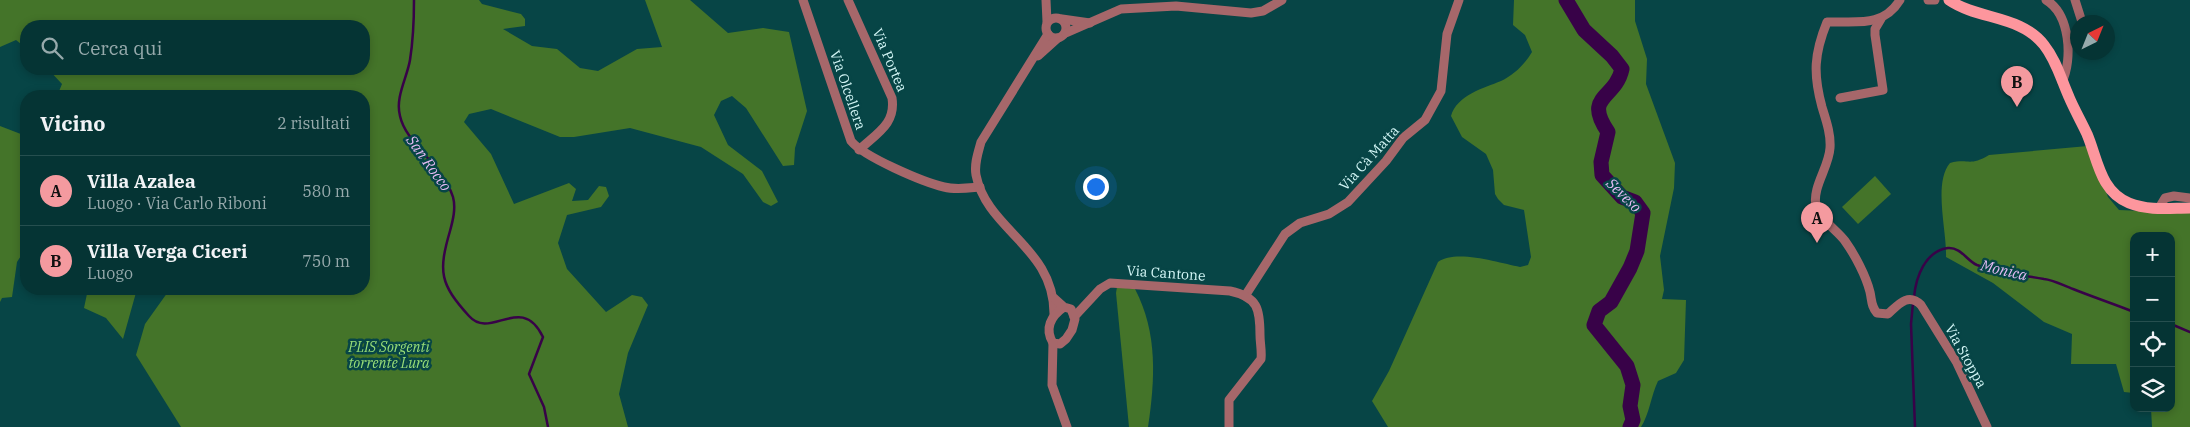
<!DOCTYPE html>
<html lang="it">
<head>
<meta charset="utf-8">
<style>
  body { margin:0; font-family:"IBM Plex Serif",serif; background:#133f40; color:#f1f3f6 }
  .controls { position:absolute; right:15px; bottom:15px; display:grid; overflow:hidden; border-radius:10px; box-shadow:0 2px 8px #0003 }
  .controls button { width:45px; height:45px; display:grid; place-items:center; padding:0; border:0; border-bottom:1px solid #264f4f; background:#053434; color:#f1f3f6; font:25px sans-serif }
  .compass { position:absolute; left:2070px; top:15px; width:45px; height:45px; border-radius:50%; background:#053434; box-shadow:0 2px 8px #0003; rotate:43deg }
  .you { position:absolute; left:1095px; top:186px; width:18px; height:18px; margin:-12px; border:4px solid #fff; border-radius:50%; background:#1a73e8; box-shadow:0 0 0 8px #1a73e833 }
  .badge { display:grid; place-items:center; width:32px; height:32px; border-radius:50%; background:#f49a9f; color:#111; font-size:16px; font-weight:700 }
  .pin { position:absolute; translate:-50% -41px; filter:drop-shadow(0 1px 2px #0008) }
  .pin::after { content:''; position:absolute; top:26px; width:18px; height:15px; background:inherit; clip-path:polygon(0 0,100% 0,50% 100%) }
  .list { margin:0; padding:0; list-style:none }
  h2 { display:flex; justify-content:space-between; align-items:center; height:65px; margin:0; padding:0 20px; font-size:21px }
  h2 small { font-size:16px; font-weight:400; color:#97aaac }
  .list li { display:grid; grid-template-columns:32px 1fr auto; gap:15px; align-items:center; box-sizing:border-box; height:70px; padding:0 20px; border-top:1px solid #264f4f }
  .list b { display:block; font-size:19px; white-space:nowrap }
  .list p { margin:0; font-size:16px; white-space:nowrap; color:#97aaac }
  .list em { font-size:16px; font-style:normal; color:#97aaac }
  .icon { flex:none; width:28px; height:28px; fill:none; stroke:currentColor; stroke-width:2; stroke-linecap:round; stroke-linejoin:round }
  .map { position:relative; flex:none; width:2190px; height:427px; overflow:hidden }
  .search { position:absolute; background:#053434; box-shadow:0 2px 8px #0003; left:20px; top:20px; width:350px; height:55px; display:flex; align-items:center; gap:12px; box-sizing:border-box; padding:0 18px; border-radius:20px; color:#97aaac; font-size:19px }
  .panel { position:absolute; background:#053434; box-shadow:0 2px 8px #0003; left:20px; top:90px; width:350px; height:205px; border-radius:20px }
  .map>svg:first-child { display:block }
  .green { fill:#447429 }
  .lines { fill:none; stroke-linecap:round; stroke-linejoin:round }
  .stream { stroke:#380248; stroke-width:2.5 }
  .river { stroke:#380248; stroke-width:15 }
  .minor { stroke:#a6676a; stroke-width:9 }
  .major { stroke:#fd969d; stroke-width:11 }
  .labels { text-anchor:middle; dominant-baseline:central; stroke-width:5; stroke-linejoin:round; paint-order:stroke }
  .street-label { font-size:14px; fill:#d4f7f7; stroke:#074546 }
  .park-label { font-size:14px; font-style:italic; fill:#98dd77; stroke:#074546 }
  .water-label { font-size:15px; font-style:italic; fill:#e4baf4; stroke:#074546 }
</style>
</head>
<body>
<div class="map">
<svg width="2190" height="427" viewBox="0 0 2190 427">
  <rect width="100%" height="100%" fill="#074546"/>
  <g class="green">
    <path d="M0,0H479L482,4L521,14L525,19V26L503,29L532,46L557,49L580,68L598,71L637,49L662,47L645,0H690L728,33L763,28L789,32L807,111L795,148L794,165L783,166L746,108L732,96L721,101L714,115L728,145L762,171L778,202L771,206L763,202L743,174L701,147L630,128L574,137H560L491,109L469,114L464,122L491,154L514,204L569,183L576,189L572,201L588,200L599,186L606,187L609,196L601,207L567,215L558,243L567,269L606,312L632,295L642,297L648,305L628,353L619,394L628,427H181L136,355L145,324L170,289H364V96H57L62,84L48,69H364V26H26V48L16,40L0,47Z"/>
    <path d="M1514,0H1635V21L1647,59L1646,84L1675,163L1674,188L1660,256L1664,290L1662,299L1686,300L1684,360L1676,373L1658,381C1651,396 1649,415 1641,427H1388L1372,401L1389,371L1438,262C1456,249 1499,263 1520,267L1528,265L1531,257L1524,210L1504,205L1498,199L1495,194L1493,170L1486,154L1462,137L1451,116C1457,95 1484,88 1501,81C1514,75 1525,64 1532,52L1525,35L1513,25Z"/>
    <path d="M0,126L26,136V248L17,262L12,297L2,298L0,302Z"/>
    <path d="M2088,146L2108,197L2119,210L2190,213V427H2152L2151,408H2171V236H2134V393L2124,392L2116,364H2071L2072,334L2044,322L1993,283L1946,257C1947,231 1933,183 1950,163C1969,158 1969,167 1989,155Z"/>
    <path d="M1875,176L1891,194L1858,224L1842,207Z"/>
    <path d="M1117,287L1135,289C1158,333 1155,380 1148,427H1129L1116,293Z"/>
    <path d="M88,289H137L123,339L106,318L84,308Z"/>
  </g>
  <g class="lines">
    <g class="stream">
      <path d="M414,0C414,19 413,41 410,60C407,78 395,97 400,116C406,144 443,165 453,197C456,208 453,220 450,231C438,272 440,284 469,316C491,341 521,292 543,337L529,374L544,407L548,427"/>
      <path d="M1914,297C1916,277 1925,251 1948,248C1961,247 1967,261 1977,265C1999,273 2022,275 2044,279C2054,280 2064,286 2073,289C2093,297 2114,304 2134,312"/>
      <path d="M1913,303L1911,324L1915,427"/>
      <path d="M2171,324L2190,332"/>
    </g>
    <path class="river" d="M1566,0L1584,30L1612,56L1622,69C1615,100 1583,95 1608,132L1601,162L1602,175L1622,197L1635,202L1643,213L1637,251L1630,268L1611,302L1599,311L1594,325L1627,366L1633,385L1630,406L1633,420L1630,427"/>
    <g class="minor">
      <path d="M803,0L851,141C864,157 923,182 944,187C956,190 968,188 980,187"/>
      <path d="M848,0L892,98C896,124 877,133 859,150"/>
      <path d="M1046,0L1047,22"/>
      <path d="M1900,0C1883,28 1856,21 1827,22C1814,54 1813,74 1822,107C1826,120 1831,134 1830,148C1829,167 1812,187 1816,206C1820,220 1837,230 1845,241C1855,255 1866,276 1870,292C1872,301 1871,306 1877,313L1888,314C1898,305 1908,292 1921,305L1957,363L1987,427"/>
      <path d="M1928,0H1935"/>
      <path d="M2046,0C2070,14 2073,59 2062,82"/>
      <path d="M2075,0L2082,22"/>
      <circle cx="1056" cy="28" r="10"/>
      <path d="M1062,19L1090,23"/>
      <path d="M1066,33L1121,9L1176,6L1251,13L1263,11L1282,0"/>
      <path d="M1048,34L981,142C978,153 974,164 976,175C987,231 1055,247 1054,315"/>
      <path d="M1038,56L1058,38"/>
      <path d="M1840,98L1883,90L1875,35V29L1881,19"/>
      <path d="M2159,208L2165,198L2174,196L2190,198"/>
      <path d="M1245,296L1285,234L1300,223L1329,214L1348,202L1386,161L1403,138L1425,120L1441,91L1447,34L1459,0"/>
      <path d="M1054,298L1064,307L1071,309L1075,319L1072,330L1066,339L1060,344L1053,343C1044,328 1051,316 1064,307"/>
      <path d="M1074,317L1100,289L1110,283L1230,291C1258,297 1260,309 1260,335C1260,343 1262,351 1261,359L1229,400V427"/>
      <path d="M1053,343L1052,385L1067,427"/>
    </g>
    <path class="major" d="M1949,0C1978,20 2021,15 2044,45C2056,60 2061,79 2069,97C2074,109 2081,121 2087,134C2098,160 2100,191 2129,203C2149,211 2170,208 2190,208"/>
  </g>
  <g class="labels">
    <g class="street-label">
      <text transform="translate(890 60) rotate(67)">Via Portea</text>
      <text transform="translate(848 90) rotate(71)">Via Olcellera</text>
      <text transform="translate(1369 158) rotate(-48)">Via Cà Matta</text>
      <text transform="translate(1166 273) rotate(4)">Via Cantone</text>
      <text transform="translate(1966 356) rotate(61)">Via Stoppa</text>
    </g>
    <g class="park-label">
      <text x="389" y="347">PLIS Sorgenti<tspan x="389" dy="16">torrente Lura</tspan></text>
    </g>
    <g class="water-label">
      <text transform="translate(429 163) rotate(54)">San Rocco</text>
      <text transform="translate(1624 195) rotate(44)">Seveso</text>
      <text transform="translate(2004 270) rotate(13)">Monica</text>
    </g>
  </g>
</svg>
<div class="controls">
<button>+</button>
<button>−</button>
<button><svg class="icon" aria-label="locate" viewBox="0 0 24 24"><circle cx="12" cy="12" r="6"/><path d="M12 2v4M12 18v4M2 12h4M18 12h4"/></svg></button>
<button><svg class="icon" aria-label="layers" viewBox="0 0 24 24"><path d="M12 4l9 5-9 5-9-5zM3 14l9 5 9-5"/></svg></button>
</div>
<svg class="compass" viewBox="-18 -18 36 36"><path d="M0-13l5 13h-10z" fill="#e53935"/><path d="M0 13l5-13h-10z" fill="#97aaac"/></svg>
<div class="you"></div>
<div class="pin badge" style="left:1817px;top:243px">A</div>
<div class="pin badge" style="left:2017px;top:107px">B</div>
<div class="search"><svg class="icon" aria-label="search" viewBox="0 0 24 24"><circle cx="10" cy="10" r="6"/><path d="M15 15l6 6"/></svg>Cerca qui</div>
<section class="panel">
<h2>Vicino<small>2 risultati</small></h2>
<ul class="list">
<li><span class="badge">A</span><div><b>Villa Azalea</b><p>Luogo · Via Carlo Riboni</p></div><em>580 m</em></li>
<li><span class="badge">B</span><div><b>Villa Verga Ciceri</b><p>Luogo</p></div><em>750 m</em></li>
</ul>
</section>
</div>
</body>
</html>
